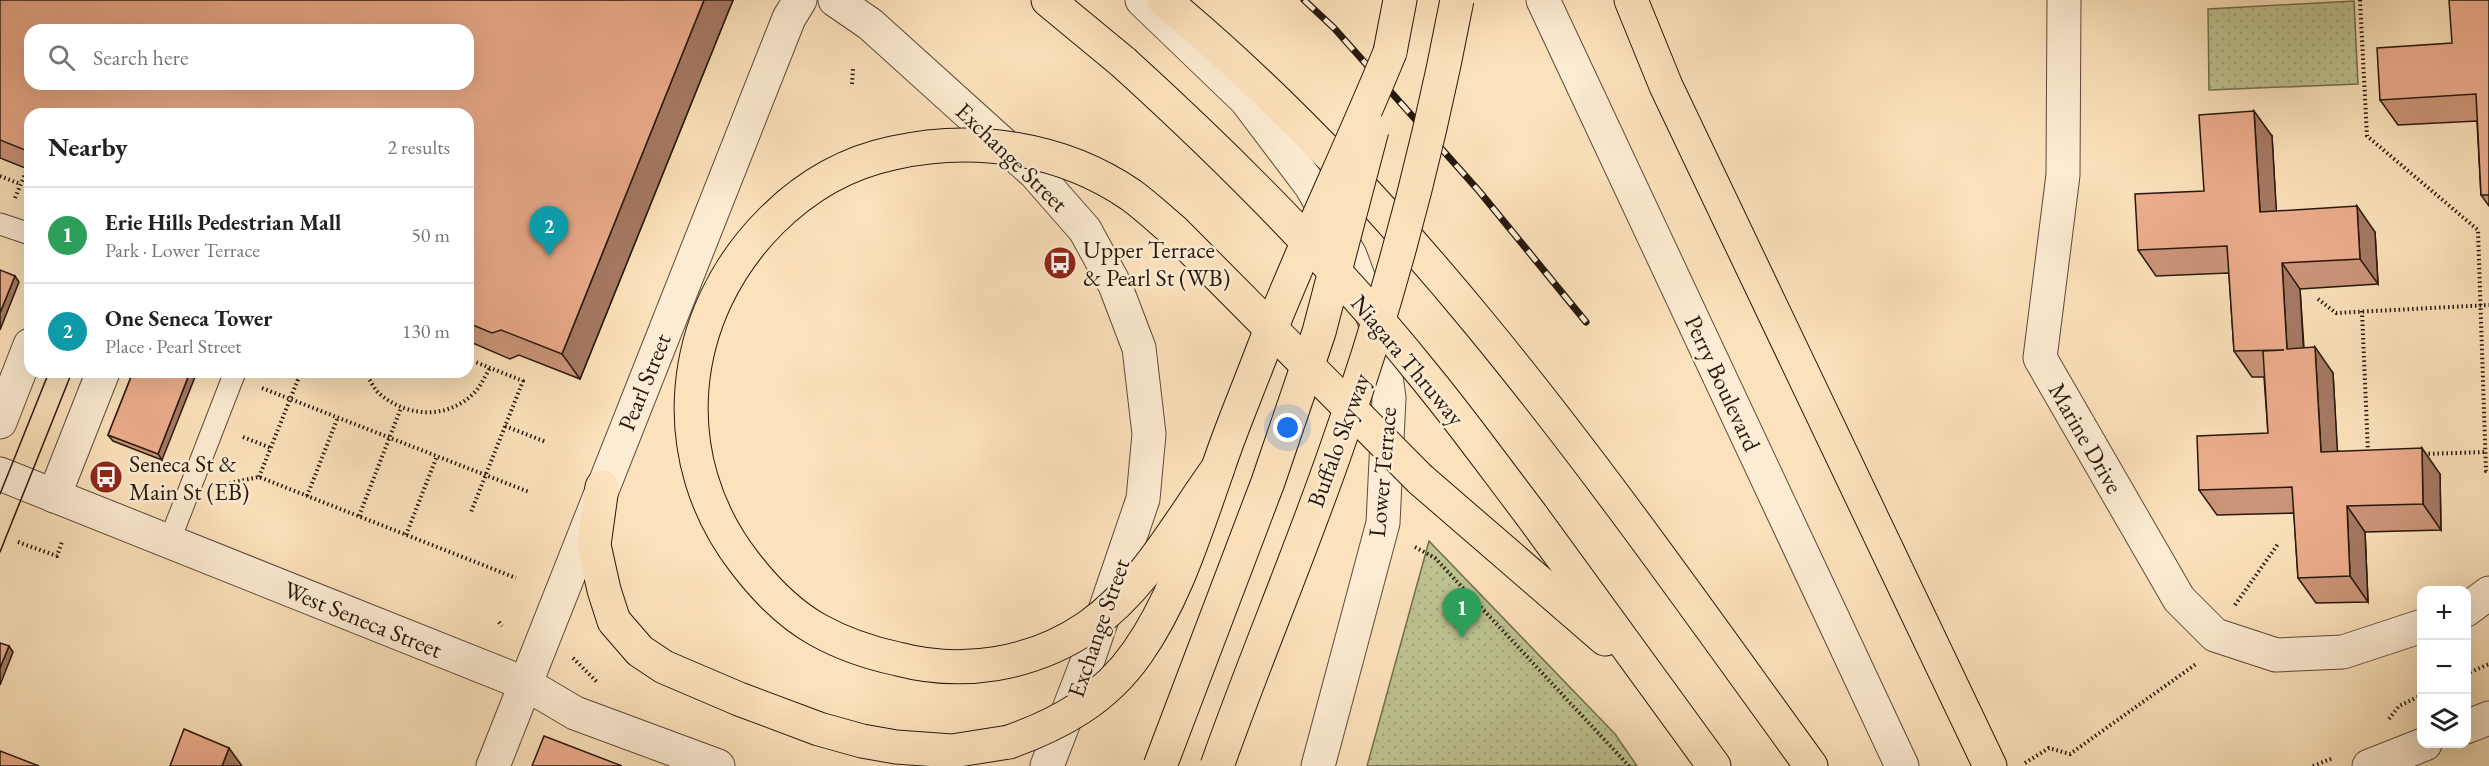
<!DOCTYPE html>
<html lang="en">
<head>
<meta charset="utf-8">
<style>
  body { margin:0; font-family:"EB Garamond",serif; background:#f2f2f2; color:#222 }
  .controls { position:absolute; right:18px; bottom:18px; display:grid; overflow:hidden; border-radius:12px; box-shadow:0 6px 24px #0002 }
  .controls button { width:54px; height:54px; display:grid; place-items:center; padding:0; border:0; border-bottom:2px solid #e0e0e0; background:#fff; color:#222; font:30px sans-serif }
  .you { position:absolute; left:1288px; top:428px; width:21px; height:21px; margin:-15px; border:4px solid #fff; border-radius:50%; background:#1a73e8; box-shadow:0 0 0 9px #1a73e833 }
  .badge { display:grid; place-items:center; width:39px; height:39px; border-radius:50%; background:#d93025; color:#fff; font-size:20px; font-weight:700 }
  .pin { position:absolute; translate:-50% -50px; filter:drop-shadow(0 2px 3px #0008) }
  .pin::after { content:''; position:absolute; top:32px; width:21px; height:18px; background:inherit; clip-path:polygon(0 0,100% 0,50% 100%) }
  .list { margin:0; padding:0; list-style:none }
  h2 { display:flex; justify-content:space-between; align-items:center; height:78px; margin:0; padding:0 24px; font-size:26px }
  h2 small { font-size:20px; font-weight:400; color:#767676 }
  .list li { display:grid; grid-template-columns:39px 1fr auto; gap:18px; align-items:center; box-sizing:border-box; height:96px; padding:0 24px; border-top:2px solid #e0e0e0 }
  .list b { display:block; font-size:22px; white-space:nowrap }
  .list p { margin:0; font-size:20px; white-space:nowrap; color:#767676 }
  .list em { font-size:20px; font-style:normal; color:#767676 }
  .icon { flex:none; width:33px; height:33px; fill:none; stroke:currentColor; stroke-width:2; stroke-linecap:round; stroke-linejoin:round }
  .map { position:relative; flex:none; width:2489px; height:766px; overflow:hidden }
  .search { position:absolute; background:#fff; box-shadow:0 6px 24px #0002; left:24px; top:24px; width:450px; height:66px; display:flex; align-items:center; gap:15px; box-sizing:border-box; padding:0 21px; border-radius:18px; color:#767676; font-size:22px }
  .panel { position:absolute; background:#fff; box-shadow:0 6px 24px #0002; left:24px; top:108px; width:450px; height:270px; border-radius:18px }
  .map>svg:first-child { display:block }
  .park { fill:url(#park-dots); stroke:#726e4e; stroke-width:1.5 }
  .lines { fill:none; stroke-linecap:round; stroke-linejoin:round }
  .service-casing { stroke:#5c4a38; stroke-width:23 }
  .minor-casing { stroke:#5c4a38; stroke-width:35 }
  .tertiary-casing { stroke:#5c4a38; stroke-width:35 }
  .motorway-casing { stroke:#27180c; stroke-width:35 }
  .path { stroke:#27180c; stroke-width:4; stroke-dasharray:1.5 3; stroke-linecap:butt }
  .service { stroke:#fdecd3; stroke-width:21 }
  .minor { stroke:#fdecd3; stroke-width:33 }
  .tertiary { stroke:#fdecd3; stroke-width:33 }
  .motorway { stroke:#fce2bc; stroke-width:33 }
  .tram { stroke:#27180c; stroke-width:1.5 }
  .rail-casing { stroke:#27180c; stroke-width:7 }
  .rail { stroke:#fdecd3; stroke-width:4.5; stroke-dasharray:14; stroke-linecap:butt }
  .motorway-bridge-casing { stroke:#27180c; stroke-width:35; stroke-linecap:butt }
  .motorway-bridge { stroke:#fce2bc; stroke-width:33 }
  .wall { fill:#cc957a; stroke:#27180c; stroke-width:1.5 }
  .shaded-wall { fill:#a67963; stroke:#27180c; stroke-width:1.5 }
  .building { fill:#edad8e; stroke:#27180c; stroke-width:1.5; fill-rule:evenodd }
  .labels { text-anchor:middle; dominant-baseline:central; stroke-width:5; stroke-linejoin:round; paint-order:stroke }
  .street-label { font-size:24px; fill:#27180c; stroke:#fdecd3 }
  .poi-label { font-size:24px; fill:#27180c; stroke:#fdecd3; text-anchor:start }
</style>
</head>
<body>
<div class="map">
<svg width="2489" height="766" viewBox="0 0 2489 766">
  <defs>
    <pattern id="park-dots" width="8" height="8" patternUnits="userSpaceOnUse" patternTransform="scale(1.5)"><rect width="8" height="8" fill="#bec391"/><path d="M2 2h.1M6 6h.1" fill="none" stroke="#a3a77c" stroke-width="1.8" stroke-linecap="round"/></pattern>
  </defs>
  <rect width="100%" height="100%" fill="#fce2bc"/>
  <filter id="stains"><feTurbulence type="fractalNoise" baseFrequency=".00333" numOctaves="4"/><feColorMatrix values="0 0 0 0 .2 0 0 0 0 .09 0 0 0 0 .02 0 0 0 .5 -.17"/></filter>
  <radialGradient id="worn" r=".72"><stop offset=".6" stop-color="#630" stop-opacity="0"/><stop offset="1" stop-color="#630" stop-opacity=".3"/></radialGradient>
  <g class="park">
    <path d="M2354,1L2358,84L2209,90L2208,9Z"/>
    <path d="M1429,541L1615,734L1637,766H1367Z"/>
  </g>
  <g class="lines">
    <defs>
      <g id="service">
        <path d="M0,224L30,234"/>
        <path d="M169,542L235,372"/>
      </g>
      <g id="minor">
        <path d="M1543,0L1902,766"/>
        <path d="M2064,0L2063,175L2040,358L2179,599L2215,635L2276,655L2343,652L2422,626"/>
        <path d="M0,422L30,345"/>
        <path d="M54,496L103,372"/>
        <path d="M2466,610L2489,593"/>
      </g>
      <g id="tertiary">
        <path d="M835,0L870,24L1035,173L1085,230L1115,285L1139,348L1149,434L1143,499L1089,657L1047,766"/>
        <path d="M1142,0L1246,100L1311,186L1350,255L1381,339L1389,398L1383,523L1318,766"/>
        <path d="M0,474L526,684L575,713L718,766"/>
        <path d="M2466,727L2489,718"/>
        <path d="M493,766L789,18L800,0"/>
        <path d="M2369,766L2425,744"/>
      </g>
      <g id="motorway">
        <path d="M1048,0L1123,62"/>
        <path d="M1164,0C1423,215 1615,496 1811,766"/>
        <path d="M1631,0L1666,86L1990,766"/>
        <path d="M1390,52L1400,0"/>
        <path d="M1420,479L1605,639"/>
        <path d="M602,487L594,545L604,590L614,621L640,651L664,667L739,699L819,729L862,741L896,747L952,751L1009,742"/>
        <path d="M1532,516L1714,766"/>
      </g>
    </defs>
    <use href="#service" class="service-casing"/>
    <use href="#minor" class="minor-casing"/>
    <use href="#tertiary" class="tertiary-casing"/>
    <use href="#motorway" class="motorway-casing"/>
    <g class="path">
      <path d="M2360,0L2367,136L2478,230L2486,471L2489,472"/>
      <path d="M852,84L853,69"/>
      <path d="M0,176L20,184"/>
      <path d="M15,198L27,169"/>
      <path d="M2318,299L2336,313L2489,305"/>
      <path d="M2362,311L2368,453"/>
      <path d="M468,359L523,381L471,512"/>
      <path d="M365,372C370,379 374,390 381,395C409,418 449,419 475,392C481,386 485,376 490,368"/>
      <path d="M262,388L529,492"/>
      <path d="M505,426L546,442"/>
      <path d="M243,437L271,448"/>
      <path d="M2424,454L2486,452"/>
      <path d="M259,477L301,372"/>
      <path d="M225,484L259,477L516,578"/>
      <path d="M307,496L338,417"/>
      <path d="M359,516L401,408"/>
      <path d="M406,535L437,456"/>
      <path d="M18,542L57,556L62,542"/>
      <path d="M1415,547L1435,558L1629,766"/>
      <path d="M2235,605L2278,544"/>
      <path d="M499,622L502,626"/>
      <path d="M573,658L597,682"/>
      <path d="M2466,674L2489,664"/>
      <path d="M2389,719L2399,706L2422,695"/>
      <path d="M2025,763L2049,748L2070,754L2196,664"/>
      <path d="M2313,766L2333,758"/>
    </g>
    <use href="#service" class="service"/>
    <use href="#minor" class="minor"/>
    <use href="#tertiary" class="tertiary"/>
    <use href="#motorway" class="motorway"/>
    <g class="tram">
      <path d="M0,494L49,372"/>
      <path d="M0,552L72,372"/>
    </g>
    <defs>
      <path id="rail" d="M1304,0L1334,28L1479,191L1586,322"/>
    </defs>
    <use href="#rail" class="rail-casing"/>
    <use href="#rail" class="rail"/>
    <defs>
      <g id="motorway-bridge">
        <path d="M1123,62C1231,160 1335,264 1427,379C1463,423 1497,470 1532,516"/>
        <path d="M1218,468C1179,522 1144,588 1088,627C1032,665 962,676 898,659C870,653 843,644 818,630C789,614 765,589 745,563C663,458 677,315 771,221C805,187 845,163 893,153C973,135 1061,147 1131,195C1146,206 1160,219 1174,231L1420,479"/>
        <path d="M1009,742C1060,724 1105,699 1137,653C1175,599 1195,533 1217,471C1230,431 1247,392 1262,352C1301,250 1349,153 1390,52"/>
        <path d="M1160,766L1268,482L1319,332L1372,130"/>
        <path d="M1217,766C1255,659 1300,554 1337,447C1389,301 1428,152 1457,0"/>
      </g>
    </defs>
    <use href="#motorway-bridge" class="motorway-bridge-casing"/>
    <use href="#motorway-bridge" class="motorway-bridge"/>
  </g>
  <g class="wall">
    <path d="M0,0H733L580,379L519,355L510,359L468,341V114H30V170L0,158Z"/>
    <path d="M2489,0V206L2481,195L2477,121L2398,125L2380,100L2452,43Z"/>
    <path d="M2272,136L2276,211L2375,232L2378,284L2300,289L2304,348L2333,373L2337,451L2440,474L2441,530L2365,532L2368,602L2316,603L2298,578L2294,513L2217,515L2199,490L2268,433L2264,377H2252L2234,351L2229,273L2156,276L2138,250L2204,191Z"/>
    <path d="M133,372L162,460L113,441L108,435Z"/>
  </g>
  <g class="shaded-wall">
    <path d="M704,0H733L580,379L562,354Z"/>
    <path d="M2254,111L2272,136L2278,238L2260,212Z"/>
    <path d="M2357,206L2375,232L2378,284L2360,259Z"/>
    <path d="M2282,263L2300,289L2305,375L2287,349Z"/>
    <path d="M15,276L19,282L0,330V313Z"/>
    <path d="M2315,347L2333,373L2339,478L2321,452Z"/>
    <path d="M190,372H197L162,460L158,454Z"/>
    <path d="M2422,448L2440,474L2441,530L2423,504Z"/>
    <path d="M2347,506L2365,532L2368,602L2350,576Z"/>
    <path d="M9,646L13,652L0,685V668Z"/>
    <path d="M229,748L242,766H222Z"/>
  </g>
  <g class="building">
    <path d="M0,0H704L562,354L501,330L492,333L468,323V114H30V152L0,140ZM30,30H468V84H30Z"/>
    <path d="M2449,0H2489V195H2481L2476,94L2380,100L2377,48L2452,43Z"/>
    <path d="M2254,111L2260,212L2357,206L2360,259L2282,263L2287,349L2315,347L2321,452L2422,448L2423,504L2347,506L2350,576L2298,578L2292,487L2199,490L2197,436L2268,433L2263,351L2284,350L2234,351L2227,246L2138,250L2135,194L2204,191L2199,115Z"/>
    <path d="M0,270L15,276L0,313Z"/>
    <path d="M133,372H190L158,454L108,435Z"/>
    <path d="M0,643L9,646L0,668Z"/>
    <path d="M184,729L229,748L222,766H170Z"/>
    <path d="M544,736L622,766H532Z"/>
    <path d="M0,751L39,766H0Z"/>
  </g>
  <defs>
    <symbol id="bus-disc" viewBox="-11 -11 22 22"><circle r="9.5" fill="#8f2418" stroke="#fdecd3"/><path d="M-5-6H5V4H4V6H2V4H-2V6H-4V4H-5ZM-3.5-4V0h7V-4ZM-3.5 1.2v1.5H-2V1.2ZM2 1.2v1.5H3.5V1.2Z" fill="#fff"/></symbol>
  </defs>
  <g fill-rule="evenodd">
    <use href="#bus-disc" x="1041" y="244" width="38" height="38"/>
    <use href="#bus-disc" x="87" y="458" width="38" height="38"/>
  </g>
  <g class="labels">
    <g class="street-label">
      <text transform="translate(1012 157) rotate(44)">Exchange Street</text>
      <text transform="translate(1408 360) rotate(50)">Niagara Thruway</text>
      <text transform="translate(644 382) rotate(-68)">Pearl Street</text>
      <text transform="translate(1723 383) rotate(65)">Perry Boulevard</text>
      <text transform="translate(2086 438) rotate(60)">Marine Drive</text>
      <text transform="translate(1338 440) rotate(-70)">Buffalo Skyway</text>
      <text transform="translate(1382 472) rotate(-85)">Lower Terrace</text>
      <text transform="translate(363 619) rotate(22)">West Seneca Street</text>
      <text transform="translate(1098 628) rotate(-71)">Exchange Street</text>
    </g>
    <g class="poi-label">
      <text x="1083" y="249">Upper Terrace<tspan x="1083" dy="28">&amp; Pearl St (WB)</tspan></text>
      <text x="129" y="463">Seneca St &amp;<tspan x="129" dy="28">Main St (EB)</tspan></text>
    </g>
  </g>
  <rect width="100%" height="100%" filter="url(#stains)"/>
  <rect width="100%" height="100%" fill="url(#worn)"/>
</svg>
<div class="controls">
<button>+</button>
<button>−</button>
<button><svg class="icon" aria-label="layers" viewBox="0 0 24 24"><path d="M12 4l9 5-9 5-9-5zM3 14l9 5 9-5"/></svg></button>
</div>
<div class="you"></div>
<div class="pin badge" style="left:1462px;top:638px;background:#2e9e5b">1</div>
<div class="pin badge" style="left:549px;top:256px;background:#0f9aa8">2</div>
<div class="search"><svg class="icon" aria-label="search" viewBox="0 0 24 24"><circle cx="10" cy="10" r="6"/><path d="M15 15l6 6"/></svg>Search here</div>
<section class="panel">
<h2>Nearby<small>2 results</small></h2>
<ul class="list">
<li><span class="badge" style="background:#2e9e5b">1</span><div><b>Erie Hills Pedestrian Mall</b><p>Park · Lower Terrace</p></div><em>50 m</em></li>
<li><span class="badge" style="background:#0f9aa8">2</span><div><b>One Seneca Tower</b><p>Place · Pearl Street</p></div><em>130 m</em></li>
</ul>
</section>
</div>
</body>
</html>
